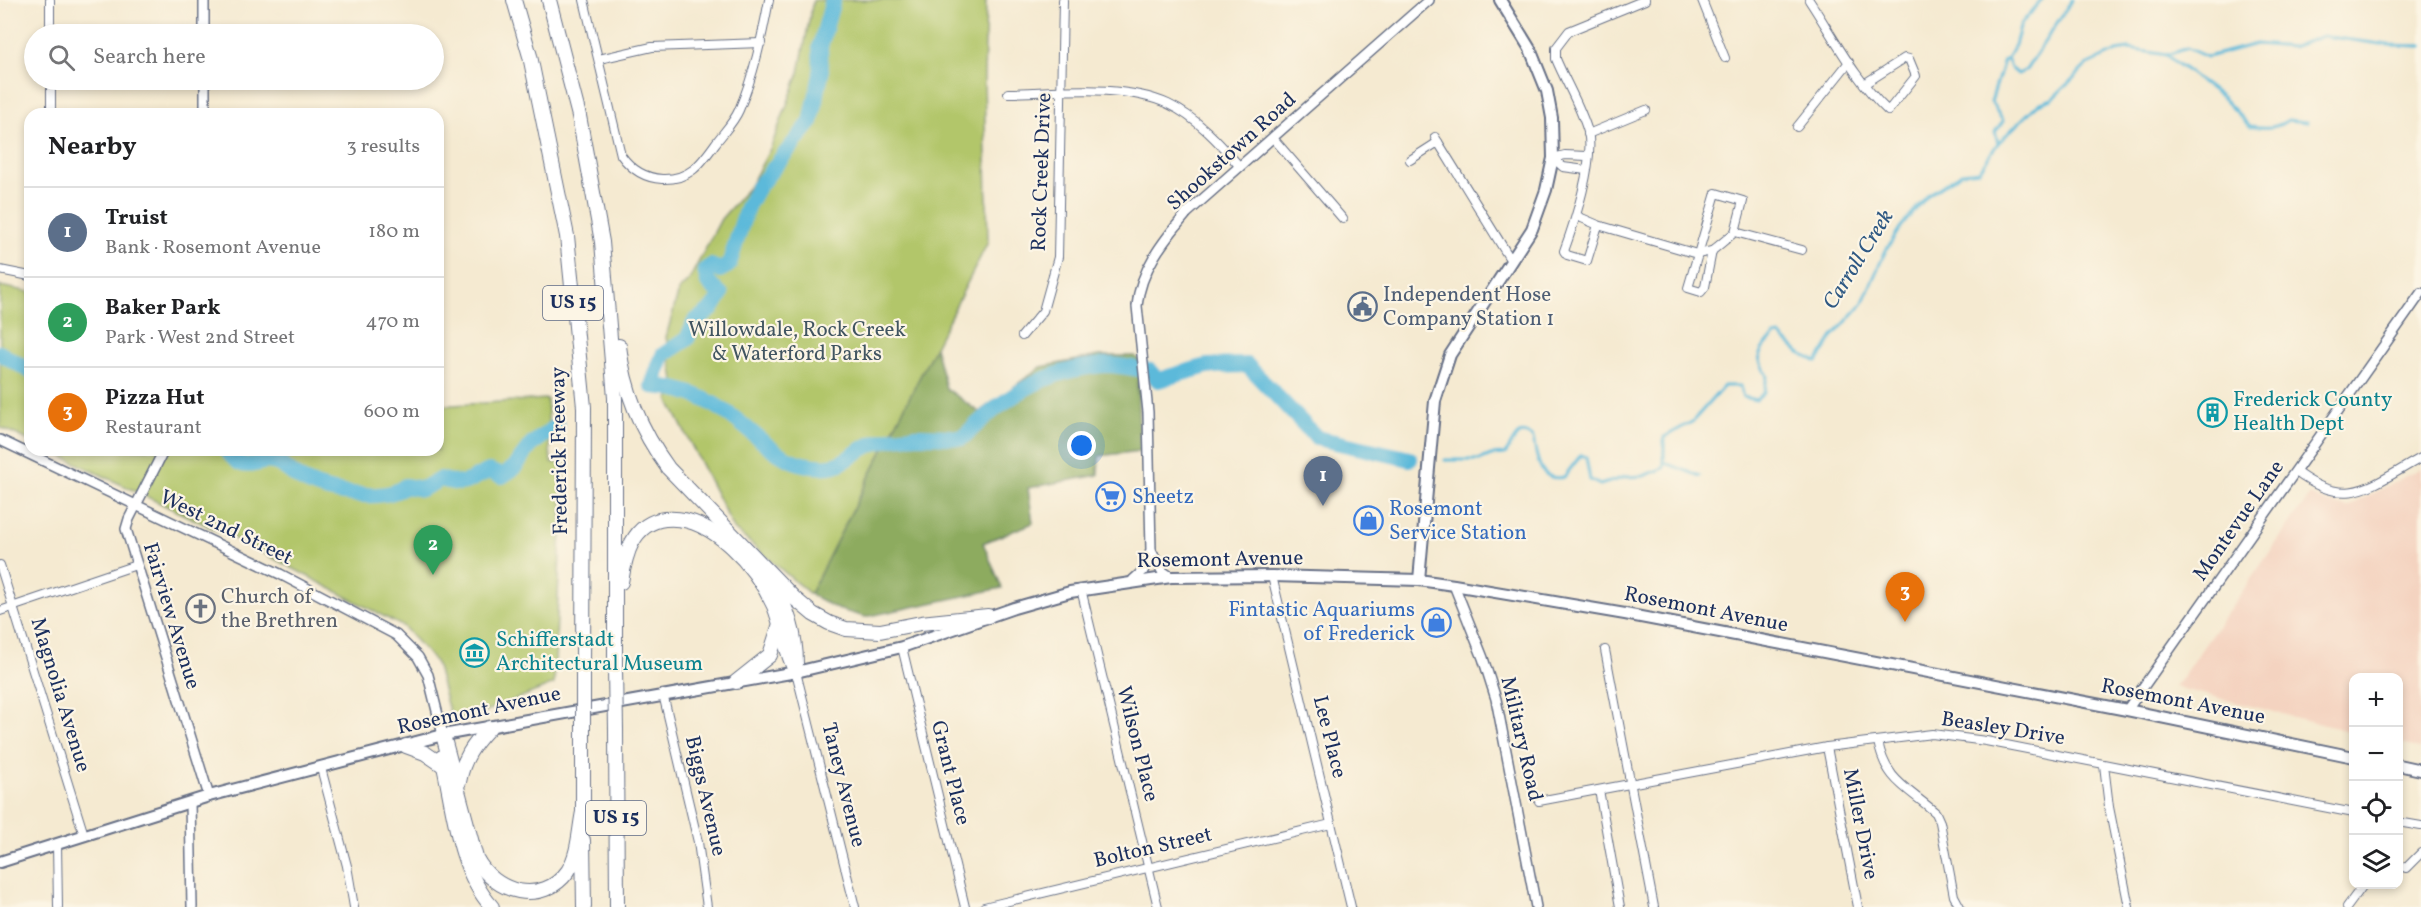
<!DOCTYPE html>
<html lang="en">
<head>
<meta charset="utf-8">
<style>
  body { margin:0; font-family:Vollkorn,serif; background:#f2f2f2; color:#202124 }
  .controls { position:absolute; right:18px; bottom:18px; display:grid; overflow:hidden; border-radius:12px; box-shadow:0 3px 9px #0003 }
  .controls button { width:54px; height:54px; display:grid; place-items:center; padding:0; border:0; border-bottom:2px solid #e0e0e0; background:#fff; color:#202124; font:30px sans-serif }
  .you { position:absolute; left:1082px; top:446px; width:21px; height:21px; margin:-15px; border:4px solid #fff; border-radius:50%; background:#1a73e8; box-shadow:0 0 0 9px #1a73e833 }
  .badge { display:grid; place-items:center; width:39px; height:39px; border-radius:50%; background:#b5179e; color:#fff; font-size:20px; font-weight:700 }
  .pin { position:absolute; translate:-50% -50px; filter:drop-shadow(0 2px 3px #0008) }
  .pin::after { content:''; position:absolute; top:32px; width:21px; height:18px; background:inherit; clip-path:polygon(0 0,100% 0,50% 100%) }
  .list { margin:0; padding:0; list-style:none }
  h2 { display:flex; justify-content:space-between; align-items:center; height:78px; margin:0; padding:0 24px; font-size:26px }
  h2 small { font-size:20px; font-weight:400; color:#757577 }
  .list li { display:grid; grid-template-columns:39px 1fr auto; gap:18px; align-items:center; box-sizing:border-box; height:90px; padding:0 24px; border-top:2px solid #e0e0e0 }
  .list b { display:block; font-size:22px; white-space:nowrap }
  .list p { margin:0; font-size:20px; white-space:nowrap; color:#757577 }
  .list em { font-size:20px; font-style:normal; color:#757577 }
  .icon { flex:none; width:33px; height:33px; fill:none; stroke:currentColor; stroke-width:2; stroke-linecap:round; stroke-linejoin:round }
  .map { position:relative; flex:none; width:2421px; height:907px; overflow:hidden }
  .search { position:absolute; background:#fff; box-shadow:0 3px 9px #0003; left:24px; top:24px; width:420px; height:66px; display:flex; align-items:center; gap:15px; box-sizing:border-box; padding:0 21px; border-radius:33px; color:#757577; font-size:22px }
  .panel { position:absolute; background:#fff; box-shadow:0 3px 9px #0003; left:24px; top:108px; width:420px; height:348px; border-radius:18px }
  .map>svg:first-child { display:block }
  .built { fill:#f4d3c0 }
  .green { fill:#b2c66a; stroke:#667a64; stroke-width:1.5 }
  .forest { fill:#8dab5e; stroke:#546d5e; stroke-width:1.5 }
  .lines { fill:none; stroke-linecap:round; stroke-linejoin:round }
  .stream { stroke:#5cb9da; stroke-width:3 }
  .river { stroke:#5cb9da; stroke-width:16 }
  .minor-casing { stroke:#677086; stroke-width:10 }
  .tertiary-casing { stroke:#677086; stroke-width:12 }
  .secondary-casing { stroke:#677086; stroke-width:14 }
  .motorway-casing { stroke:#677086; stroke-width:16 }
  .minor { stroke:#fff; stroke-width:8 }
  .tertiary { stroke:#fff; stroke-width:9 }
  .secondary { stroke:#fff; stroke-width:10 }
  .motorway { stroke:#fff; stroke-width:14 }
  .motorway-bridge-casing { stroke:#677086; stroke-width:16; stroke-linecap:butt }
  .motorway-bridge { stroke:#fff; stroke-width:14 }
  .labels { text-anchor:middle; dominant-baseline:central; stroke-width:4.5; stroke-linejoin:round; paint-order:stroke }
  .shield { fill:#fcf5e5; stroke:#5e6a86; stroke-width:1.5 }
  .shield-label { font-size:20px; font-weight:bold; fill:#1b2f5e }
  .street-label { font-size:21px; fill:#1b2f5e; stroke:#fcf5e5 }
  .service-label { font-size:21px; fill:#4e5e75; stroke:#fcf5e5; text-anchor:start }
  .park-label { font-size:21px; fill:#415561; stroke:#fcf5e5 }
  .culture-label { font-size:21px; fill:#0d838f; stroke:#fcf5e5; text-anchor:start }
  .shop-label { font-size:21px; fill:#366cbe; stroke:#fcf5e5; text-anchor:start }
  .worship-label { font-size:21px; fill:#5b616d; stroke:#fcf5e5; text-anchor:start }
  .water-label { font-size:22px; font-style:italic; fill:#2e5883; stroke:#fcf5e5 }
</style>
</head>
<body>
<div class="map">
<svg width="2421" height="907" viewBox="0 0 2421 907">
  <rect width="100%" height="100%" fill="#fcf5e5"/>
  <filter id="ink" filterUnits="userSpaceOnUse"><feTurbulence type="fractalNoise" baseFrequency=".0167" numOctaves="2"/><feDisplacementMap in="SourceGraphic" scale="12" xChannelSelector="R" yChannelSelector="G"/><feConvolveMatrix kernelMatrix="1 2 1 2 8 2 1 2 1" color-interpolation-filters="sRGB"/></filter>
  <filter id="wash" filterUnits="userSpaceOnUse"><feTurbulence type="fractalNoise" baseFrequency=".008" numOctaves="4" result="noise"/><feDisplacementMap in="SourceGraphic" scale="24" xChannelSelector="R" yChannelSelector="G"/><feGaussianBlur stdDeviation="1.35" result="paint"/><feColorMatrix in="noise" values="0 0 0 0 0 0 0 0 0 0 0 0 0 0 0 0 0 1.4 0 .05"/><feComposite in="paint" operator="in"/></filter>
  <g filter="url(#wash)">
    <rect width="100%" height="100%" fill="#f5ead1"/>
    <path class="built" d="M2421,468V749L2399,743L2398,678H2354L2353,732L2175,687L2310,495L2320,500L2347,507Z"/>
    <g class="green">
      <path d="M813,0H986L984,78L988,242L810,594L734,529L668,399L676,390L666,337L679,290L689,280L721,219L750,186L771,147L799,73Z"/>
      <path d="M0,286L30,292V441L0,427Z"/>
      <path d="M547,399L551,463H564L554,684L469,718L456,720L450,715L436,663L404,627L258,550L49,450H438V406Z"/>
    </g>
    <path class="forest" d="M935,347L946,388L979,412L1041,367L1099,356H1135L1142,362L1149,449L1137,381L1140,451L1099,456L1098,475L1028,488L1033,523L983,543L1002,588L865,617L837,609L810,594Z"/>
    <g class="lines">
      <g class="stream">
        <path d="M2166,55L2223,98L2250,126C2264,128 2276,129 2288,120L2307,122"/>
        <path d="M2007,58L2015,45L2021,24L2042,0"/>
        <path d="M1998,143L1995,132L2003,121L1991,102L2004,60H2008L2011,68L2018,74L2026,70L2072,0"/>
        <path d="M1445,460H1479L1491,455L1505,454C1514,444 1515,424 1533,438C1537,456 1538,483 1564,477L1581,455L1586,457L1590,480L1600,485L1625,477L1643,476L1664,468V437L1692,422L1724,386H1740L1743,397L1756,400L1764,393L1767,376C1755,354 1757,355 1774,336L1780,335L1799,353L1817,362L1834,335L1862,304L1886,250L1900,228L1928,195L1962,173L1979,171L1998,143L2038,104L2052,99L2088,64L2117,51L2129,49L2166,55L2187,48L2207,57L2256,44L2292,47L2323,36L2388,45L2421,46"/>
        <path d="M1665,463L1700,476"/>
      </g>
      <g class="river">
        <path d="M833,0L820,47L821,74L811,122L758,187L747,207L729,265L720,270L711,266L705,270L708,283L721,294L712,309L695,321L687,339L663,355L652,386C692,388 720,405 750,431C768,446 784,461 808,465C846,472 845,454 875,443C904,433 932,436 962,438C1005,397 1043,370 1104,365C1118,364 1136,369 1150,371L1158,380L1207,366L1247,365L1317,438L1410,459"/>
        <path d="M0,353L30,371"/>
        <path d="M227,450C247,480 257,454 279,464C289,469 296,478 306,482C328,493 385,503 405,486L422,489L441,479C468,488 466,480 489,471L502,476L514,468L532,444L557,426"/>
      </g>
    </g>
  </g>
  <g filter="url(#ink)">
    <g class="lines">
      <defs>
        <g id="minor">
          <path d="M50,0V34"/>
          <path d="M584,0L621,155C631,169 644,178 662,179C689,180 700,165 715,144C723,133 734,122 739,110C754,75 762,37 769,0"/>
          <path d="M1702,0L1725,58"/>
          <path d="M1809,0C1834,38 1855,80 1888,111L1916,76L1909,59L1905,58L1864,84"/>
          <path d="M599,59L652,47L761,43"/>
          <path d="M51,80V114"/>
          <path d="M1008,93C1057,92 1122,83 1168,104C1196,117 1220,143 1240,167"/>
          <path d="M1797,127L1849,62"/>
          <path d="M1588,134L1646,110"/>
          <path d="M1273,138L1343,219"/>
          <path d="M1438,142L1506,252L1511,261L1438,142L1435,137L1438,142"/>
          <path d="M1553,158L1563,167L1586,170"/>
          <path d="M1553,158L1565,155L1587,156"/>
          <path d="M1410,160L1438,142"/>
          <path d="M1716,193L1743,201L1735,232L1712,251L1705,287L1701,292L1688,288Z"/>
          <path d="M1577,216L1598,225L1697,254L1712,251"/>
          <path d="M1598,225L1587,261L1567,255L1564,251C1574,224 1595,160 1588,132C1581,107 1566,83 1556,59V48L1569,31L1645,0"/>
          <path d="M1735,232L1802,250"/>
          <path d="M0,270L30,276"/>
          <path d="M1022,336L1043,311L1058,257L1063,0"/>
          <path d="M2296,472C2348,511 2371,485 2421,458"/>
          <path d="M0,565L84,835"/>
          <path d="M1272,576L1351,907"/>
          <path d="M1081,589L1158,907"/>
          <path d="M0,611L136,565"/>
          <path d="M902,647L965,907"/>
          <path d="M1605,650L1654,907"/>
          <path d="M796,672L855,907"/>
          <path d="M663,694L698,842L707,907"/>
          <path d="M1878,741C1885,781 1908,788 1936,813L1940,822L1954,896L1960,907"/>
          <path d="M1827,747L1858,907"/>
          <path d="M2104,765L2109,807L2129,907"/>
          <path d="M321,768L347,866L354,907"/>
          <path d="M1599,790L1620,907"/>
          <path d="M1539,801L1827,747L1932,734L1986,741L2354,813"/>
          <path d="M2398,822L2421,826"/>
          <path d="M57,844L58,907"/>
          <path d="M2398,865L2406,868L2421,853"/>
          <path d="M984,907L1331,824"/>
          <path d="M2347,907L2364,884"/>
        </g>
        <g id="tertiary">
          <path d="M204,0V34"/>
          <path d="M205,80V114"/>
          <path d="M0,440L280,574L396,635L418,657L428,675L443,735"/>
          <path d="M164,450L129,519L126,529L209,796"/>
          <path d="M1151,551L1162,571L1171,577"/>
          <path d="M1133,580L1143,571L1151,551L1148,412L1137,306C1140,270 1164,240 1187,213L1429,0"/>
          <path d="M1454,585L1483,658L1496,699L1536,907"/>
          <path d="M2127,710L2421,293"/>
          <path d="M190,802L192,907"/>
        </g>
        <g id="secondary">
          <path d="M1419,580L1435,401L1450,355L1532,229L1546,190L1553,158L1552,118L1547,91L1530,49L1500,0"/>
          <path d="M2398,765L2421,770"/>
          <path d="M0,862L209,796L443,735L796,672L902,647L1014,608L1070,592L1171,577L1272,576L1419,580L1454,585L1625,614L2127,710L2354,757"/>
        </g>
        <g id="motorway">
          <path d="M514,0L530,56L567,236L584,407L583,674"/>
          <path d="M549,0L579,116L602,242L615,398V668"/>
          <path d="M619,346C624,391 641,431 668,468L794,598L813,614L829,623L846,629L880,631L921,623L988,616"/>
          <path d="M621,582C625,556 632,523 665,519C712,514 756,567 774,606C783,628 785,651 796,672"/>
          <path d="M772,583C788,608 796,635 796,664"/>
          <path d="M736,682L770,655L779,627"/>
          <path d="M616,730L617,907"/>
          <path d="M443,735L476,858C494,893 542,907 568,871C579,854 579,831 583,812"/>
          <path d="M406,746L425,753L444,766"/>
          <path d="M442,757C454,807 457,868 492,907"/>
          <path d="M459,782C463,759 473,745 489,728"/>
          <path d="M583,821V734"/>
          <path d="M583,840L584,907"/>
        </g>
      </defs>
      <use href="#minor" class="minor-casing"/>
      <use href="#tertiary" class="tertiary-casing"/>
      <use href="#secondary" class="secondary-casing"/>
      <use href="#motorway" class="motorway-casing"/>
      <use href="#minor" class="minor"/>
      <use href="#tertiary" class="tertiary"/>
      <use href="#secondary" class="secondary"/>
      <use href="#motorway" class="motorway"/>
      <defs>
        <g id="motorway-bridge">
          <path d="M615,668L616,730"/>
          <path d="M583,674V734"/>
        </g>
      </defs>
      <use href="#motorway-bridge" class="motorway-bridge-casing"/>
      <use href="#motorway-bridge" class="motorway-bridge"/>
    </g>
  </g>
  <defs>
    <symbol id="civic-ring" viewBox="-11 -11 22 22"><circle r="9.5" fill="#fcf5e5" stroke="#5c6f8a" stroke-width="1.5"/><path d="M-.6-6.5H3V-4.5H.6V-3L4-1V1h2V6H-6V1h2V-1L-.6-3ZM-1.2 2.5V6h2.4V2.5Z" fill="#5c6f8a"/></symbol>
    <symbol id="building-ring" viewBox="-11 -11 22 22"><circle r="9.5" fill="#fcf5e5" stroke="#0f9aa8" stroke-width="1.5"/><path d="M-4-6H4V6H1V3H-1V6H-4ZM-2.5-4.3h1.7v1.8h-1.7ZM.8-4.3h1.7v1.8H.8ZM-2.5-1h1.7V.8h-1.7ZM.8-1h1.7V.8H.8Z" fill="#0f9aa8"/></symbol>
    <symbol id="supermarket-ring" viewBox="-11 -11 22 22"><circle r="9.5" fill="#fcf5e5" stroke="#3f7fe0" stroke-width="1.5"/><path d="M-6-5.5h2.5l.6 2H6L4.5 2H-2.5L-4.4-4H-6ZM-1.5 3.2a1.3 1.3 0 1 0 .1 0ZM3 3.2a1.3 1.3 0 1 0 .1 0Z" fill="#3f7fe0"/></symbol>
    <symbol id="shop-ring" viewBox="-11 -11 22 22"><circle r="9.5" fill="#fcf5e5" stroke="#3f7fe0" stroke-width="1.5"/><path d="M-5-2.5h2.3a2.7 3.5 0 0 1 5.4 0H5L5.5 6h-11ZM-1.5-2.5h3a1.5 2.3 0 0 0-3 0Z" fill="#3f7fe0"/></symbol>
    <symbol id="church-ring" viewBox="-11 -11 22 22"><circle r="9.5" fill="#fcf5e5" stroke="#6b7280" stroke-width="1.5"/><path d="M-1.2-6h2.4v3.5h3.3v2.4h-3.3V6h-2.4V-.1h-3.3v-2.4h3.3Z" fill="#6b7280"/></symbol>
    <symbol id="museum-ring" viewBox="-11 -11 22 22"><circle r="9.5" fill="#fcf5e5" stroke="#0f9aa8" stroke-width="1.5"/><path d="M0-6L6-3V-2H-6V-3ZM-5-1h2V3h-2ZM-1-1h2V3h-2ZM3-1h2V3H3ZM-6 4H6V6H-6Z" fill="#0f9aa8"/></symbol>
  </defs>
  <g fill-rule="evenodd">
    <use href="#civic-ring" x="1346" y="290" width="33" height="33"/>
    <use href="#building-ring" x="2196" y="396" width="33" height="33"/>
    <use href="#supermarket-ring" x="1094" y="480" width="33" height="33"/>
    <use href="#shop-ring" x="1352" y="504" width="33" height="33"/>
    <use href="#church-ring" x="184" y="592" width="33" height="33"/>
    <use href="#shop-ring" x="1420" y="606" width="33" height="33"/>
    <use href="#museum-ring" x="458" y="636" width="33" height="33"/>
  </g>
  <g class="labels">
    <g class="shield">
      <rect x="543" y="286" width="60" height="34" rx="4.5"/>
      <rect x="586" y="801" width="60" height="34" rx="4.5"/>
    </g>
    <g class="shield-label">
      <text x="573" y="303">US 15</text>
      <text x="616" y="818">US 15</text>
    </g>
    <g class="street-label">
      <text transform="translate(1232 152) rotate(-42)">Shookstown Road</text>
      <text transform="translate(1042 172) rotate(-88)">Rock Creek Drive</text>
      <text transform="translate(560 451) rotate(-91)">Frederick Freeway</text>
      <text transform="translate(2239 521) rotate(-55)">Montevue Lane</text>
      <text transform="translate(226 528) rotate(26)">West 2nd Street</text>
      <text transform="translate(1220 560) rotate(-1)">Rosemont Avenue</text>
      <text transform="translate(1706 610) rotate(11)">Rosemont Avenue</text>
      <text transform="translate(171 616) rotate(73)">Fairview Avenue</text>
      <text transform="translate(60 695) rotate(73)">Magnolia Avenue</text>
      <text transform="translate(2183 702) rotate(11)">Rosemont Avenue</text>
      <text transform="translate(479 711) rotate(-12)">Rosemont Avenue</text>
      <text transform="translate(2003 729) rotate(9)">Beasley Drive</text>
      <text transform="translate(1329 737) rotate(76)">Lee Place</text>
      <text transform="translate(1521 739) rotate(77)">Military Road</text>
      <text transform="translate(1137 744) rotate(76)">Wilson Place</text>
      <text transform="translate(950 773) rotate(76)">Grant Place</text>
      <text transform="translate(843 785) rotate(76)">Taney Avenue</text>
      <text transform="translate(705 796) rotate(77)">Biggs Avenue</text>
      <text transform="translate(1860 824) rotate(79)">Miller Drive</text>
      <text transform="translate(1153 848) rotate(-13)">Bolton Street</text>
    </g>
    <g class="service-label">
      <text x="1383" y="295">Independent Hose<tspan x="1383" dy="24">Company Station 1</tspan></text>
    </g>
    <g class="park-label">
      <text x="797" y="330">Willowdale, Rock Creek<tspan x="797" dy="24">&amp; Waterford Parks</tspan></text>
    </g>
    <g class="culture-label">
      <text x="2233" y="400">Frederick County<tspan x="2233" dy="24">Health Dept</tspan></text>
      <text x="496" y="640">Schifferstadt<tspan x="496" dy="24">Architectural Museum</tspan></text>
    </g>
    <g class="shop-label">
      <text x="1132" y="497">Sheetz</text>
      <text x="1389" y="509">Rosemont<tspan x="1389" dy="24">Service Station</tspan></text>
      <text x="1415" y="610" text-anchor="end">Fintastic Aquariums<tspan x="1415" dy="24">of Frederick</tspan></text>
    </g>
    <g class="worship-label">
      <text x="221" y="597">Church of<tspan x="221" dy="24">the Brethren</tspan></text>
    </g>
    <g class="water-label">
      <text transform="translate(1859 260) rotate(-58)">Carroll Creek</text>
    </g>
  </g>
</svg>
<div class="controls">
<button>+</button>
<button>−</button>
<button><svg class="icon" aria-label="locate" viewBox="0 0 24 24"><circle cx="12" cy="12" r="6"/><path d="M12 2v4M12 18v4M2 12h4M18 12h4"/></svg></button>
<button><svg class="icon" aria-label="layers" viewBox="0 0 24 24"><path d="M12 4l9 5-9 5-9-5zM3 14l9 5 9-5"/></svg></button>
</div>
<div class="you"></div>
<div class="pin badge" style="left:1323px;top:506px;background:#5c6f8a">1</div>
<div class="pin badge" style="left:433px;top:575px;background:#2e9e5b">2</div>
<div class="pin badge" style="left:1905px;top:622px;background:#e8710a">3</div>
<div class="search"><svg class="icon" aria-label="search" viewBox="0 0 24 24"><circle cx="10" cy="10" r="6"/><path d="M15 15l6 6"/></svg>Search here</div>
<section class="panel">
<h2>Nearby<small>3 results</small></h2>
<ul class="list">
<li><span class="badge" style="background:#5c6f8a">1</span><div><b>Truist</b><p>Bank · Rosemont Avenue</p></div><em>180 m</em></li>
<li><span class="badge" style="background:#2e9e5b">2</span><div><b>Baker Park</b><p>Park · West 2nd Street</p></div><em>470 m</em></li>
<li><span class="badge" style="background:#e8710a">3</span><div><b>Pizza Hut</b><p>Restaurant</p></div><em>600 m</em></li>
</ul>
</section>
</div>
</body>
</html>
